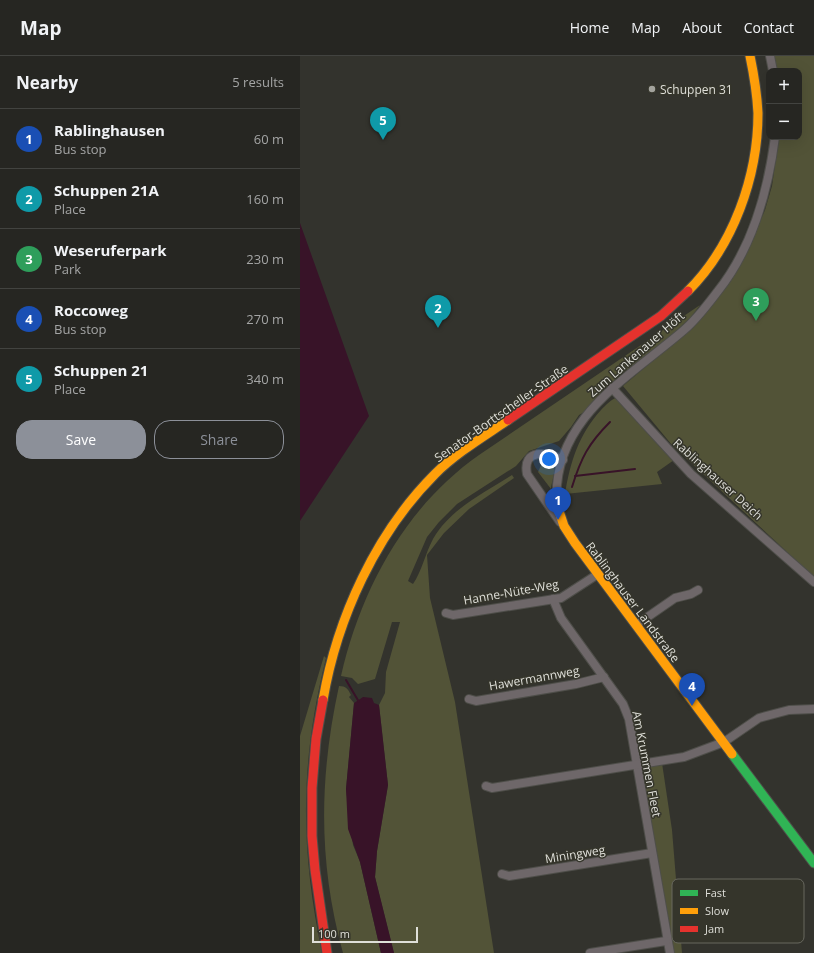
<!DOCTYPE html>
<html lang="en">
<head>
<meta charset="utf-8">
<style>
  body { margin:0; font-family:"Open Sans",sans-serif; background:#2e2e2a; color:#f1f3f6 }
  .controls { position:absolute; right:12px; top:12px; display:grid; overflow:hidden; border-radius:8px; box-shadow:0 4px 16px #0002 }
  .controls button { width:36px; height:36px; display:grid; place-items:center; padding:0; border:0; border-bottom:1px solid #424340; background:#262622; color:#f1f3f6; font:20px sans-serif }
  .scale { position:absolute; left:12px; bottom:10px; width:106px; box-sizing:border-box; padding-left:4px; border:2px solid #dfdfd9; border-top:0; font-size:11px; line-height:14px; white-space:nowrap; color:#dfdfd9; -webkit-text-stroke:3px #35352b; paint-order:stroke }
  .you { position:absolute; left:249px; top:403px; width:14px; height:14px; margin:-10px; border:3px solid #fff; border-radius:50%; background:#1a73e8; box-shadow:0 0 0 6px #1a73e833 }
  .badge { display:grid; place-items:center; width:26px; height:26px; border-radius:50%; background:#8c9099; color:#fff; font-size:13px; font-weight:700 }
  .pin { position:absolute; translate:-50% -33px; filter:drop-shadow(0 1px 2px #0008) }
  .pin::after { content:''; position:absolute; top:21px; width:14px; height:12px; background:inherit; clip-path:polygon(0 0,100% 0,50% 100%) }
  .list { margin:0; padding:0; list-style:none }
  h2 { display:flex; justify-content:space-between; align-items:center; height:52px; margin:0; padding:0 16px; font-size:17px }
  h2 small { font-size:13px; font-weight:400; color:#a4a5a5 }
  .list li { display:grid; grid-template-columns:26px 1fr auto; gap:12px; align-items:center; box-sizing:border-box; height:60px; padding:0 16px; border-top:1px solid #424340 }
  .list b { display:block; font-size:15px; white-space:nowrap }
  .list p { margin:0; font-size:13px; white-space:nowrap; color:#a4a5a5 }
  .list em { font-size:13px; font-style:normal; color:#a4a5a5 }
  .actions { display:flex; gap:8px; padding:12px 16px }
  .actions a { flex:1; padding:9px 0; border:1px solid #8c9099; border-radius:16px; text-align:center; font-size:14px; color:#8c9099 }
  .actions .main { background:#8c9099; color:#fff }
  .map { position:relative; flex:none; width:514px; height:897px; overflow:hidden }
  header { display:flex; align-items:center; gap:24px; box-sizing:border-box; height:56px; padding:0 20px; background:#262622; border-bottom:1px solid #424340 }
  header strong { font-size:19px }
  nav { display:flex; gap:22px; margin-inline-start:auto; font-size:14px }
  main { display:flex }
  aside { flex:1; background:#262622 }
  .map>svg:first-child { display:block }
  .green { fill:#525337 }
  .water { fill:#381328 }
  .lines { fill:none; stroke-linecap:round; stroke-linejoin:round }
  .stream { stroke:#381328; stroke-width:2 }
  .street-casing { stroke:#4e4e49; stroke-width:10 }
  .fast-casing { stroke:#4e4e49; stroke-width:11 }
  .slow-casing { stroke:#4e4e49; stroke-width:11 }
  .jam-casing { stroke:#4e4e49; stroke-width:11 }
  .street { stroke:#6e6769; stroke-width:8 }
  .fast { stroke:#30b455; stroke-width:9 }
  .slow { stroke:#ff9f0a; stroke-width:9 }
  .jam { stroke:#e5322d; stroke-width:9 }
  .poi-dot { fill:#a3a39d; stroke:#35352b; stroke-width:1.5 }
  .labels { text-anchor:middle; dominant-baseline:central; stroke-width:3; stroke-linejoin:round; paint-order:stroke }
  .poi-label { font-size:12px; fill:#dfdfd9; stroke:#35352b; text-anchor:start }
  .street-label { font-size:12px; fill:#dfdfd9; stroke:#35352b }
  .key { fill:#35352b; stroke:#68685f; stroke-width:1 }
  .key-label { font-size:11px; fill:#dfdfd9 }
</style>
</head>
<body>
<header>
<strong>Map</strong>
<nav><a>Home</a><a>Map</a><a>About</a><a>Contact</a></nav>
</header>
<main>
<aside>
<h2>Nearby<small>5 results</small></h2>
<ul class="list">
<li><span class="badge" style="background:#1a4fb4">1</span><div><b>Rablinghausen</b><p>Bus stop</p></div><em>60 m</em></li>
<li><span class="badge" style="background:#0f9aa8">2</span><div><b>Schuppen 21A</b><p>Place</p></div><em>160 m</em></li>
<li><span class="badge" style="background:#2e9e5b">3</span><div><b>Weseruferpark</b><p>Park</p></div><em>230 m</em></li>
<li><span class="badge" style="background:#1a4fb4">4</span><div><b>Roccoweg</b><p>Bus stop</p></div><em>270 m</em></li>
<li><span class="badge" style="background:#0f9aa8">5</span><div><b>Schuppen 21</b><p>Place</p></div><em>340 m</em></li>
</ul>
<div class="actions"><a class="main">Save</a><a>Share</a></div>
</aside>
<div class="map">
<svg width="514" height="897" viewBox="0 0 514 897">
  <rect width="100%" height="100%" fill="#33332d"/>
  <g class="green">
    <path d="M473,0H514V521L372,389L323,330L388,275L445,200L465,154L472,130L479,81H499V15H476Z"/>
    <path d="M400,249L391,261L372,279L308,330L286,355L279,359L271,371L259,385L229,395L216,410L157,448L139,466L127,481L108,525L113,528C122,515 125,498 133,483C150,453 184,437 212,419L214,422L169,453L144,477L127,499L130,542L155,646L194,897H94L75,821L77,795L88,729L79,649L85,637L86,616L100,566H92L75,623L58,628L52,622L41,620C61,533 105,451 179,399Z"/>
    <path d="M318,341L374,404L357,416L362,428L265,438C270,406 279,378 301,354C306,349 311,343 318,341Z"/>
    <path d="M249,403C259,410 252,422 251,433L238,416L242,407Z"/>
    <path d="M24,600L26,602C0,707 0,791 22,897H0V680Z"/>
    <path d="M39,630C46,630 48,633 51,639L49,641L54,647L46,733L53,789L60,806L81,897H43C18,806 19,722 39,630Z"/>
    <path d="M362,707L372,774L382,897H372L342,715L346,710Z"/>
  </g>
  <g class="water">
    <path d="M0,167L69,360L0,465Z"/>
    <path d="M63,641L72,642L74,647L79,649L88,729L77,795L75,821L94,897H81L60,806L48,773L46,733L54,647Z"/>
  </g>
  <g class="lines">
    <g class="stream">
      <path d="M275,420L335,413"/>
      <path d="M272,431C281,402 288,388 310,366"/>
      <path d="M46,624L59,646"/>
    </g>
    <defs>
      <g id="street">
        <path d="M470,0L473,15"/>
        <path d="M312,332L391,418L514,526"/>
        <path d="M257,449C250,363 330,321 384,274C397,263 408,248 418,235C453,191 468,135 475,81"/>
        <path d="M260,466L227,418C222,392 247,396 263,404"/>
        <path d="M253,543L261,562L323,648L329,663L370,897"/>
        <path d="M146,557L153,559L261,542L298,518"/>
        <path d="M336,569L375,542L391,538L398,534"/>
        <path d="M169,643L176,645L276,628L304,621"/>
        <path d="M186,730L192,732L384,701L424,686L459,662L489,654L514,653"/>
        <path d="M202,818L209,820L352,797"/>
        <path d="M290,897L366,885"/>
      </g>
      <path id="fast" d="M432,698L514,807"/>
      <g id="slow">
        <path d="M388,235C433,190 458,121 458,57C457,38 454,19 450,0"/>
        <path d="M257,449L264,470L275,487L432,698"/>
        <path d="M23,644C37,562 76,477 135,418C156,397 183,381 208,364"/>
      </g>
      <g id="jam">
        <path d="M208,364L361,260L388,235"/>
        <path d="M23,644L16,683L12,732V780L15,814L27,897"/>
      </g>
    </defs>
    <use href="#street" class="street-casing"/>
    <use href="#fast" class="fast-casing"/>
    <use href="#slow" class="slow-casing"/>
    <use href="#jam" class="jam-casing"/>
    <use href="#street" class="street"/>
    <use href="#fast" class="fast"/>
    <use href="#slow" class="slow"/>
    <use href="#jam" class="jam"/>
  </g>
  <circle class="poi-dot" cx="352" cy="33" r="4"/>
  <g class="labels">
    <g class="poi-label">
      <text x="360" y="33">Schuppen 31</text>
    </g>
    <g class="street-label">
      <text transform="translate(336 298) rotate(-41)">Zum Lankenauer Höft</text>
      <text transform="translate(201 357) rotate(-35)">Senator-Borttscheller-Straße</text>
      <text transform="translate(418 423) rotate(42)">Rablinghauser Deich</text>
      <text transform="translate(211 536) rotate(-10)">Hanne-Nüte-Weg</text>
      <text transform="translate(333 546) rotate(53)">Rablinghauser Landstraße</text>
      <text transform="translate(234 622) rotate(-10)">Hawermannweg</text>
      <text transform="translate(347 708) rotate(79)">Am Krummen Fleet</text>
      <text transform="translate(275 798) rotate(-9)">Miningweg</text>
    </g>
  </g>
  <rect x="372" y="823" width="132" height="64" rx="6" class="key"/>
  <rect x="380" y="834" width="18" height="6" fill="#30b455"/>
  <rect x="380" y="852" width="18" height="6" fill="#ff9f0a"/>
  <rect x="380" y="870" width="18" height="6" fill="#e5322d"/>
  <g class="key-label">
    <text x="405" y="841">Fast</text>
    <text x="405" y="859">Slow</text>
    <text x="405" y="877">Jam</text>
  </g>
</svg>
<div class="controls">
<button>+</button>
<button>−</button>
</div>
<div class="scale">100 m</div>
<div class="you"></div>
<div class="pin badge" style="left:258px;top:464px;background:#1a4fb4">1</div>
<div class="pin badge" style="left:138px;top:272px;background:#0f9aa8">2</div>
<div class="pin badge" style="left:456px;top:265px;background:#2e9e5b">3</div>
<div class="pin badge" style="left:392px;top:650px;background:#1a4fb4">4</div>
<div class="pin badge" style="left:83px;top:84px;background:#0f9aa8">5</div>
</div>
</main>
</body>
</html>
